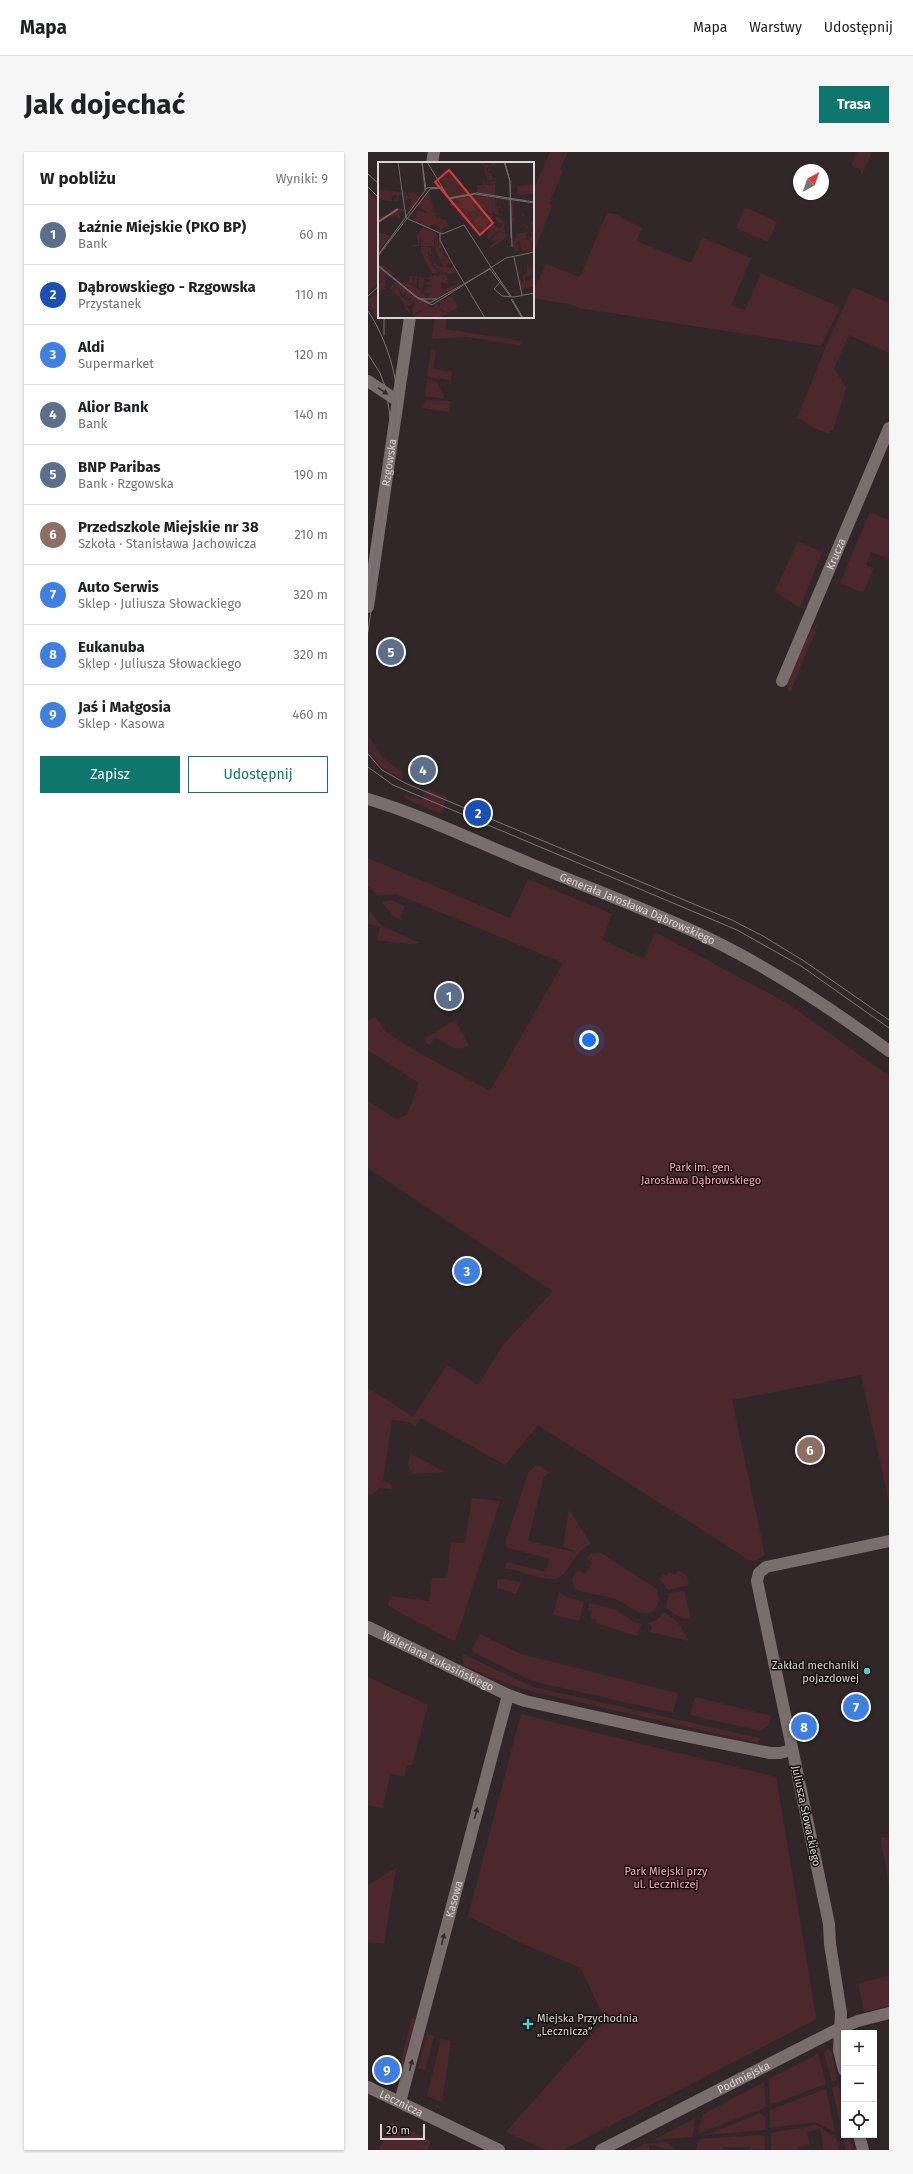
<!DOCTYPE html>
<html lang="pl">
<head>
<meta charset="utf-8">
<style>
  body { margin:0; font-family:"Fira Sans",sans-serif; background:#f6f6f6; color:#202124 }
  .controls { position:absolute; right:12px; bottom:12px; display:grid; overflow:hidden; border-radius:0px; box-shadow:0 1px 3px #0004 }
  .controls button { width:36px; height:36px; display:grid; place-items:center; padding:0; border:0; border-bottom:1px solid #e0e0e0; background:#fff; color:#202124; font:20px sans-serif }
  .compass { position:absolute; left:425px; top:12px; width:36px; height:36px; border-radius:50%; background:#fff; box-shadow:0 1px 3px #0004; rotate:40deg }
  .scale { position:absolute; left:12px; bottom:10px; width:45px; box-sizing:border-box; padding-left:4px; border:2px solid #dad3d4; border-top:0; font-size:11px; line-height:14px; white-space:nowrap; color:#dad3d4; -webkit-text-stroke:3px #161111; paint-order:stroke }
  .you { position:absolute; left:221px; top:888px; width:14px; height:14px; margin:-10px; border:3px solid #fff; border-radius:50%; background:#1a73e8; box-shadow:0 0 0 6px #1a73e833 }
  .badge { display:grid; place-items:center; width:26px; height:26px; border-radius:50%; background:#0f766e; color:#fff; font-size:13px; font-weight:700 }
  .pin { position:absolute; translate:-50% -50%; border:2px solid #fff; box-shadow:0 1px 4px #0006 }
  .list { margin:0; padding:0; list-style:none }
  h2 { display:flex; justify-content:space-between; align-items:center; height:52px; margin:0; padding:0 16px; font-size:17px }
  h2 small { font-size:13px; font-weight:400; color:#757577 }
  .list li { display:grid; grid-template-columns:26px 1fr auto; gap:12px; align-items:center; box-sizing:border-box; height:60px; padding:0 16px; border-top:1px solid #e0e0e0 }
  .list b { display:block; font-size:15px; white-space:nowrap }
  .list p { margin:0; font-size:13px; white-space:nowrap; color:#757577 }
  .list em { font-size:13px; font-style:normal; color:#757577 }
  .actions { display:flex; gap:8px; padding:12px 16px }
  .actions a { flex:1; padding:9px 0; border:1px solid #0f766e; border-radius:0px; text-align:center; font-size:14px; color:#0f766e }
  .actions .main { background:#0f766e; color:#fff }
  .icon { flex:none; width:22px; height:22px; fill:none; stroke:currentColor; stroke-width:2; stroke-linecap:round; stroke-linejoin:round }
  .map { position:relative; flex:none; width:521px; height:1998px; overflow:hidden; border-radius:0px }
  header { display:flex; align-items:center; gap:24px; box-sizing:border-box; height:56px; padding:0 20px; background:#fff; border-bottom:1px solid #e0e0e0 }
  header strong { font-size:19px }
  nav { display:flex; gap:22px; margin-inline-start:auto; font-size:14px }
  .intro { display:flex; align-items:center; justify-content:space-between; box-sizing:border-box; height:96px; padding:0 24px }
  h1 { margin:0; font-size:28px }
  .button { padding:10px 18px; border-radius:0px; background:#0f766e; color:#fff; font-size:14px; font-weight:700 }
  main { display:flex; gap:24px; padding:0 24px }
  aside { flex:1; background:#fff; border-radius:0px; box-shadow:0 1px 3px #0004 }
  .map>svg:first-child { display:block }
  .green { fill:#4c282d }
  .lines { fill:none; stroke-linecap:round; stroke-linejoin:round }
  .minor { stroke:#796d6e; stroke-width:12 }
  .tram { stroke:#7d7475; stroke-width:1 }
  .oneway { fill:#342d2d }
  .poi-dot { fill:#54cdc8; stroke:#161111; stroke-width:1.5 }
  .labels { text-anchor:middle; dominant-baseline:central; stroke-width:3; stroke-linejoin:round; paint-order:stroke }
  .street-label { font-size:11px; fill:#dad3d4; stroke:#161111 }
  .park-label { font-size:11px; fill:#fca8b2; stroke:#161111 }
  .poi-label { font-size:11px; fill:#dad3d4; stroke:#161111; text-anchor:end }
  .inset-river { fill:none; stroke:#945e65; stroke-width:2 }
  .inset-road { fill:none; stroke:#756c6d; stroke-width:1 }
  .view { fill:#d63939; fill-opacity:0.15; stroke:#d63939; stroke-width:2 }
  .inset-edge { fill:none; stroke:#dad3d4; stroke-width:2 }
</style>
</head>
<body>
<header>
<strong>Mapa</strong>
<nav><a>Mapa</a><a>Warstwy</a><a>Udostępnij</a></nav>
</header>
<div class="intro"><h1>Jak dojechać</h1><a class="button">Trasa</a></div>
<main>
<aside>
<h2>W pobliżu<small>Wyniki: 9</small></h2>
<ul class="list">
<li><span class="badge" style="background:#5c6f8a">1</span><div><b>Łaźnie Miejskie (PKO BP)</b><p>Bank</p></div><em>60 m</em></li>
<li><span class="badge" style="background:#1a4fb4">2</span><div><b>Dąbrowskiego - Rzgowska</b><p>Przystanek</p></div><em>110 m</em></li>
<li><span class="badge" style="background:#3f7fe0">3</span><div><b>Aldi</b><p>Supermarket</p></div><em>120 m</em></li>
<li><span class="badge" style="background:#5c6f8a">4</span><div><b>Alior Bank</b><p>Bank</p></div><em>140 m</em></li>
<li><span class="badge" style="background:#5c6f8a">5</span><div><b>BNP Paribas</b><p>Bank · Rzgowska</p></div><em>190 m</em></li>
<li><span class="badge" style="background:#8d6e63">6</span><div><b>Przedszkole Miejskie nr 38</b><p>Szkoła · Stanisława Jachowicza</p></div><em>210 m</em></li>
<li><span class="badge" style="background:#3f7fe0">7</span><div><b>Auto Serwis</b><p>Sklep · Juliusza Słowackiego</p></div><em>320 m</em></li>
<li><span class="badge" style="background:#3f7fe0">8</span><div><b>Eukanuba</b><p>Sklep · Juliusza Słowackiego</p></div><em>320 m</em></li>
<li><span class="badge" style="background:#3f7fe0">9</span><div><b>Jaś i Małgosia</b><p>Sklep · Kasowa</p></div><em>460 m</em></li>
</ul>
<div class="actions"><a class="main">Zapisz</a><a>Udostępnij</a></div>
</aside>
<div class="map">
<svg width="521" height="1998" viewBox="0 0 521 1998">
  <rect width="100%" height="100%" fill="#312728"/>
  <g class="green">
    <path d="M182,0H200L192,17L195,19L181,52L184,54L165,103V39Z"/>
    <path d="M489,0H504L494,23L492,17L483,13Z"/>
    <path d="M0,39L11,51V129L0,140Z"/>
    <path d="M377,55L409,70L400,90L368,76Z"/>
    <path d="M239,61L247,62L274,76L268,89L323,111L334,85L383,106L363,154L377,158L393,121L472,155L453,194L211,156L206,153L165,146V140L178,112L212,125Z"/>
    <path d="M485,135L521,151V201L481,183L466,216L478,236L465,278L460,281C450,279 439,271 429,266L459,192Z"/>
    <path d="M11,139L12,171L0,153V148Z"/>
    <path d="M67,165H79L77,177L153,189L152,193L99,185L64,187Z"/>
    <path d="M63,197L68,198L65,217L84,220L83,228L59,225Z"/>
    <path d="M59,227L69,230L77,247L57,244Z"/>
    <path d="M57,248L83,249L81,260L55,256Z"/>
    <path d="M502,360L521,368V407L503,400L498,413L506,416L495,441L472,431Z"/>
    <path d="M430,389L454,400L432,456L407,439Z"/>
    <path d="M450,472L422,541L419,537V532L442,477Z"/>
    <path d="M0,583L14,605L34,620V627C12,615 0,608 0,583Z"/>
    <path d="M59,637L79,645L75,656L76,657L73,662L38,647L36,644L37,643L54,648Z"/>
    <path d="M0,706L142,766L160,727L244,762L234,788L276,807L287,780L419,851L521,924V1349L493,1223L364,1248L397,1403L387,1409L381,1408L170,1273L137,1313L53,1266L47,1275L41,1270L24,1268L15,1329L22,1331L25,1337L11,1336L5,1343L0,1342V1236L45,1265L79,1213L110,1233L135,1193L185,1139L0,1016V949L28,967L39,963L51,931L0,898V869L7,865L18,880L44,897L122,939L195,811L28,742L9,743L0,734Z"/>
    <path d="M23,748L37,754L31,767L25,764L14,750Z"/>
    <path d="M2,759L14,774L52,791L41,792L9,788L12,775L0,772Z"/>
    <path d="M87,868L101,893C88,902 80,892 67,885L62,893L58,891V886Z"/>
    <path d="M42,1301L77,1320L45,1322L40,1314Z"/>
    <path d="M167,1314H172L181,1320L178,1324H176L160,1389L206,1400V1398L195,1395L201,1358L223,1392C204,1399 201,1426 186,1427C170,1428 153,1417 137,1417L139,1410L178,1420L182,1407L140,1396L137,1391L160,1321Z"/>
    <path d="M104,1346L132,1349L94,1469L86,1489L20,1454L22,1444L61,1449L64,1426H79L83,1390L97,1391Z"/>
    <path d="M233,1401L289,1437L291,1448C282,1477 260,1451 245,1446C233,1442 217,1443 206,1436L204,1426L210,1418L217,1422L224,1411L218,1406L223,1402Z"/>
    <path d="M310,1418L319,1424L321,1433L300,1438L291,1426L294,1422L298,1424L301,1420L307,1423Z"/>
    <path d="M136,1427L153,1430L148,1442L129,1436V1428Z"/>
    <path d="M316,1439L323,1466L315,1467L298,1456L301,1441Z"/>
    <path d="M191,1440L199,1445L216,1450L211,1469L185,1463Z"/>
    <path d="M221,1451L246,1457L266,1470L274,1472L269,1484L228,1471L229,1468L222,1466L224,1459L220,1458Z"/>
    <path d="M296,1460L309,1469L321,1489L282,1480L284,1474L280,1471L289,1468Z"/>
    <path d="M112,1482L153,1502L310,1541L305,1561L164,1529L105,1500L104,1498Z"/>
    <path d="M95,1502L165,1535L391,1586L390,1591L163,1539L140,1532L95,1513Z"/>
    <path d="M0,1525L60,1553L44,1613H39L36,1625L22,1621L15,1656L0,1653Z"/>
    <path d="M327,1545L404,1564L400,1574L393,1579L322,1563Z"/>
    <path d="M153,1562L408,1625L448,1866L443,1870L195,1998H178L138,1980L237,1868L213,1816L153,1791L100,1764Z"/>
    <path d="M521,1685V1732L513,1690V1686Z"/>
    <path d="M28,1716L16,1792L0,1790V1733Z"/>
    <path d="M521,1824V1854L496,1860L490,1831Z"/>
    <path d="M44,1866L50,1869L33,1929L28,1928Z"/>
    <path d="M59,1882L66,1884L57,1918L50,1916Z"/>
    <path d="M73,1887L83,1889L74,1950L59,1944Z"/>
    <path d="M460,1897L464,1901L469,1928L464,1930L456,1901Z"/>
    <path d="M450,1902L458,1932L402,1953L401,1927Z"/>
    <path d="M396,1930L398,1954L396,1956L332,1981L330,1979L335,1962Z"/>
    <path d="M471,1933L476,1956V1983H481L485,1998H478L464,1936Z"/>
    <path d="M458,1937L467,1980L447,1970L402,1976V1958Z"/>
    <path d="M392,1961L398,1966L397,1978L338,1983Z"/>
    <path d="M327,1966L325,1983L323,1985L288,1988L287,1987Z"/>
    <path d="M23,1969L63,1989L59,1998H11Z"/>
    <path d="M448,1973L468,1986L471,1998H456L452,1977L439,1980L442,1993L429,1995L430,1998H403V1981Z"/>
    <path d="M393,1983L397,1985V1998H382V1995H355V1998H328L331,1987Z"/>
    <path d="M299,1990L307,1998L282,1993L281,1998H265L276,1992Z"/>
  </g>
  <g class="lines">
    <g class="minor">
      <path d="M64,11L66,0"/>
      <path d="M0,229L30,249"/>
      <path id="s1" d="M0,455L42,165"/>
      <path id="s2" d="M414,529L521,276"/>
      <path id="s3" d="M0,647C56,664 109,690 163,712C223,737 284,759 342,787C406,818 464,857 521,899"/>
      <path id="s4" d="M0,1475L140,1543L157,1549L297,1580L402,1601H412L424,1598"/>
      <path d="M476,1918L471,1898L473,1861L462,1792L461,1772L389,1429L391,1421L398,1415L521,1389"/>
      <path id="s5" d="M0,1935L131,1998"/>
      <path id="s6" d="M32,1950L140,1543"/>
      <path d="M491,1983L495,1998"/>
      <path id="s7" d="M233,1998L472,1876L490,1869L521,1861"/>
    </g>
    <g class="tram">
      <path d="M0,22L11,32"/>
      <path d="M0,35L11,46"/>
      <path d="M0,144L11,134"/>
      <path d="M0,159C19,187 30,226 31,260L0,480"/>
      <path d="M16,165V183"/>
      <path d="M0,202L12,221L18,237L23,272L0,432"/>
      <path d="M0,602L14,618L37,631L364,768L395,784L436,809L521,868"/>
      <path d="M0,615L25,633L369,778L433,814L521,876"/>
    </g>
  </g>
  <defs><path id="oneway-solid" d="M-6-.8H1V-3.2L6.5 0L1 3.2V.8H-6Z"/></defs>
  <g class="oneway">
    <use href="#oneway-solid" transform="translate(15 239) rotate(34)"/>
    <use href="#oneway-solid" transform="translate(108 1661) rotate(-75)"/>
    <use href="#oneway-solid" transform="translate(75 1787) rotate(-76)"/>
    <use href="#oneway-solid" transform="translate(43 1913) rotate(-76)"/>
  </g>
  <g class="poi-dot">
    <circle cx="499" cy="1519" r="4"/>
    <path d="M158 1866h4v4h4v4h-4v4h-4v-4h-4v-4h4z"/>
  </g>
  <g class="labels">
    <g class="street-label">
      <text stroke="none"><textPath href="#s1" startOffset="146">Rzgowska</textPath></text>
      <text stroke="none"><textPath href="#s2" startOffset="138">Krucza</textPath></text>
      <text stroke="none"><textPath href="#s3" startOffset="291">Generała Jarosława Dąbrowskiego</textPath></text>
      <text stroke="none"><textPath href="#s4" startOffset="78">Waleriana Łukasińskiego</textPath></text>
      <text transform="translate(438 1664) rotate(78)">Juliusza Słowackiego</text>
      <text stroke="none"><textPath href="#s6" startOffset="210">Kasowa</textPath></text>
      <text stroke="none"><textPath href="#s7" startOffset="160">Podmiejska</textPath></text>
      <text stroke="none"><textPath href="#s5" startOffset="37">Lecznicza</textPath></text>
    </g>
    <g class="park-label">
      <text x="333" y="1015">Park im. gen.<tspan x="333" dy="13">Jarosława Dąbrowskiego</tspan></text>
      <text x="298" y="1719">Park Miejski przy<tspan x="298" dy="13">ul. Leczniczej</tspan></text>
    </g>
    <g class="poi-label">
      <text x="491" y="1513">Zakład mechaniki<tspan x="491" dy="13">pojazdowej</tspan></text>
      <text x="169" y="1866" text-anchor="start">Miejska Przychodnia<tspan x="169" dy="13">„Lecznicza”</tspan></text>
    </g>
  </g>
  <g transform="translate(10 10)">
    <rect width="156" height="156" fill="#312728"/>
    <path d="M104,0L108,3L112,1L109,3L110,4L117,0L118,7L115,3L108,6L110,11V7L112,8L109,12L113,11L115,17L111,19L108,14L110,21L116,19V16L118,21L110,22ZM104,18L109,23L117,22V33L131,36L100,32L99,23H105ZM156,22V32L140,33L139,24ZM50,27L57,51H62L58,52V56L68,58L71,64L64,67L65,72L59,70L60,66L58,67L61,65L54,62L52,66L36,59L40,48L51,52L39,43ZM0,28H5V31L6,28L24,30V32L20,34L21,35L19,39H16L19,36L18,32L13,35L15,39L4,38V36L1,37L3,39H0ZM25,29H28V32L36,30L35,33L40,31L41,37L29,53L34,37L26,38L25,34L34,33L25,32L27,30ZM96,33L117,36V50L113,51L115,54L112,58L108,53H114L97,41L95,45L99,48L90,50L84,57L82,53L87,52V46L78,47L79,43L76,44L75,42H81V37L75,40L73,39ZM118,36L133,38V45L135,39H136L135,56L138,54H144L146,50L147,66L150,63V66H148L144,62L147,63L146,54H138L135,61L133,51V66L130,39L119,37L118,43L121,45L122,40V45L124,46V51L123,46H119L122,54L117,52ZM20,47H26V50L21,51L22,57L16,53L0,61L14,53L0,59V55L11,53ZM117,53L127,60L126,67L128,70L123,74L127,71L128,76L112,87V84L118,80L115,79L114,77V76L123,72L115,74L125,68L118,70L112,64L118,71L111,77L109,73L112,60L122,67L125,62L119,60ZM104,54L111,59L105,69V64H99L96,58ZM153,59L156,60V80L151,81H156L153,82L156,89H149V87L144,90L141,78L137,83L139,86V83L141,82L140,89L138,87V89L135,86V73L137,81L139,72L150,70L148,71V77L152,79L150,73L154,76L152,69L155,70ZM45,65L57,70L56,83H57L59,82V76L57,82V71L59,73L57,74H59L60,83L59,84L61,83V72L57,70L61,72L65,86L61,87L63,90L65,87L69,96L66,90L62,93L65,92L73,101L68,102V105L73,106L72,103L74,106L72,107L74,106L78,108L79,111L77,109L76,111L69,112L63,100L67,98L70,100L67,97L63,99L57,88L58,84H41H43L42,71L41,84H33L36,80L34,83H40L39,73ZM0,70L12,74L0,90ZM44,85L53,86V91L56,88L55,85L58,91L56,89L53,93L50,88L51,97L53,100L56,98L53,101L56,106L61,109L55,101L57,100L59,104L65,105L69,111L61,109L59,111H63H54L42,88ZM3,102L19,113L7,112V117L10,116L7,119L8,125H5L10,126L2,129L0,128L4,127H0V121L2,122L4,118L0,121V113L7,118L0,111V104L3,105ZM149,102L152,105L156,104V115L155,112L151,115L149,113L148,117L147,113V120L156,115V125H152L150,120L151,126H148L147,122V127L142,128L140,115L143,120L146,119L144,114L149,111ZM52,112L55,115L57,112L58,115L67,112L71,122L63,120L64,129L80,121L76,119L75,121V119H80L82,122L60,136L49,138L48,142L55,146L59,141L65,151L68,149L62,146V139L73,134L80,145L62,156H38L36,154L50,145L35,153L34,149L37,141L32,139L34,134L31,138V132L28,136V130L26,133L24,130L15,123L18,126L14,129L19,126L24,135L34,142L29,145L33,151L28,148L23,136L11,126L17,120L23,121L19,117L21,114L25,113L20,115L22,119L36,124L44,129L42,133L46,131L47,136H49L52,132L45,129L46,126L47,130L49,125H54L47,121L53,119L47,116L52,115ZM30,114H35L34,121L38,118L35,114L40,115L38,121L41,125V115L46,116L44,128L37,122L27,121L32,119Z" fill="#4c282d"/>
    <path class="inset-river" d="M0,60L20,47"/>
    <path class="inset-road" d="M20,0L28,56L64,72L86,63L113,105M44,0L47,28M44,0L48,27M49,0L75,43M126,0L132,19L134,85M127,0L132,20L133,76M52,27L64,26M71,37L97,32L156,41M62,71V78L73,99L107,156M0,93L49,26L63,25L71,36L99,31L156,40M0,94L52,27M136,95L144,133M0,103L39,135L52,141L112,107L132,134M0,104L39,136L54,143L128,96L156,90M113,105L133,134M123,119L116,127L124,134L136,135L156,131M43,137H59M133,137L144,156M134,137L145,156"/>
    <path class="view" d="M71,8L115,61L102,73L57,20Z"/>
    <rect width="156" height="156" class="inset-edge"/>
  </g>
</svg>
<div class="controls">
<button>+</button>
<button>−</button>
<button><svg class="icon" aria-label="locate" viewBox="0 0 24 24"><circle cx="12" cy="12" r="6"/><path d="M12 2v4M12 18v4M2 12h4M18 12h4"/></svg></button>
</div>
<svg class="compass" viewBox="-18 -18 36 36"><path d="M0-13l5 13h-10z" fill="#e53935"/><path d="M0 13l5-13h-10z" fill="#757577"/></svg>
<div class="scale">20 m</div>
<div class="you"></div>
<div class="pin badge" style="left:81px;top:844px;background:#5c6f8a">1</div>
<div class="pin badge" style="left:110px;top:661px;background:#1a4fb4">2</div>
<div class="pin badge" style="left:99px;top:1119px;background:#3f7fe0">3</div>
<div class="pin badge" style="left:55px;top:618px;background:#5c6f8a">4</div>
<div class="pin badge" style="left:23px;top:500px;background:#5c6f8a">5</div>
<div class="pin badge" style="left:442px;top:1298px;background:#8d6e63">6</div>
<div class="pin badge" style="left:488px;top:1555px;background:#3f7fe0">7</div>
<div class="pin badge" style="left:436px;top:1575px;background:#3f7fe0">8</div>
<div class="pin badge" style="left:19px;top:1918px;background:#3f7fe0">9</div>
</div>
</main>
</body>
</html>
